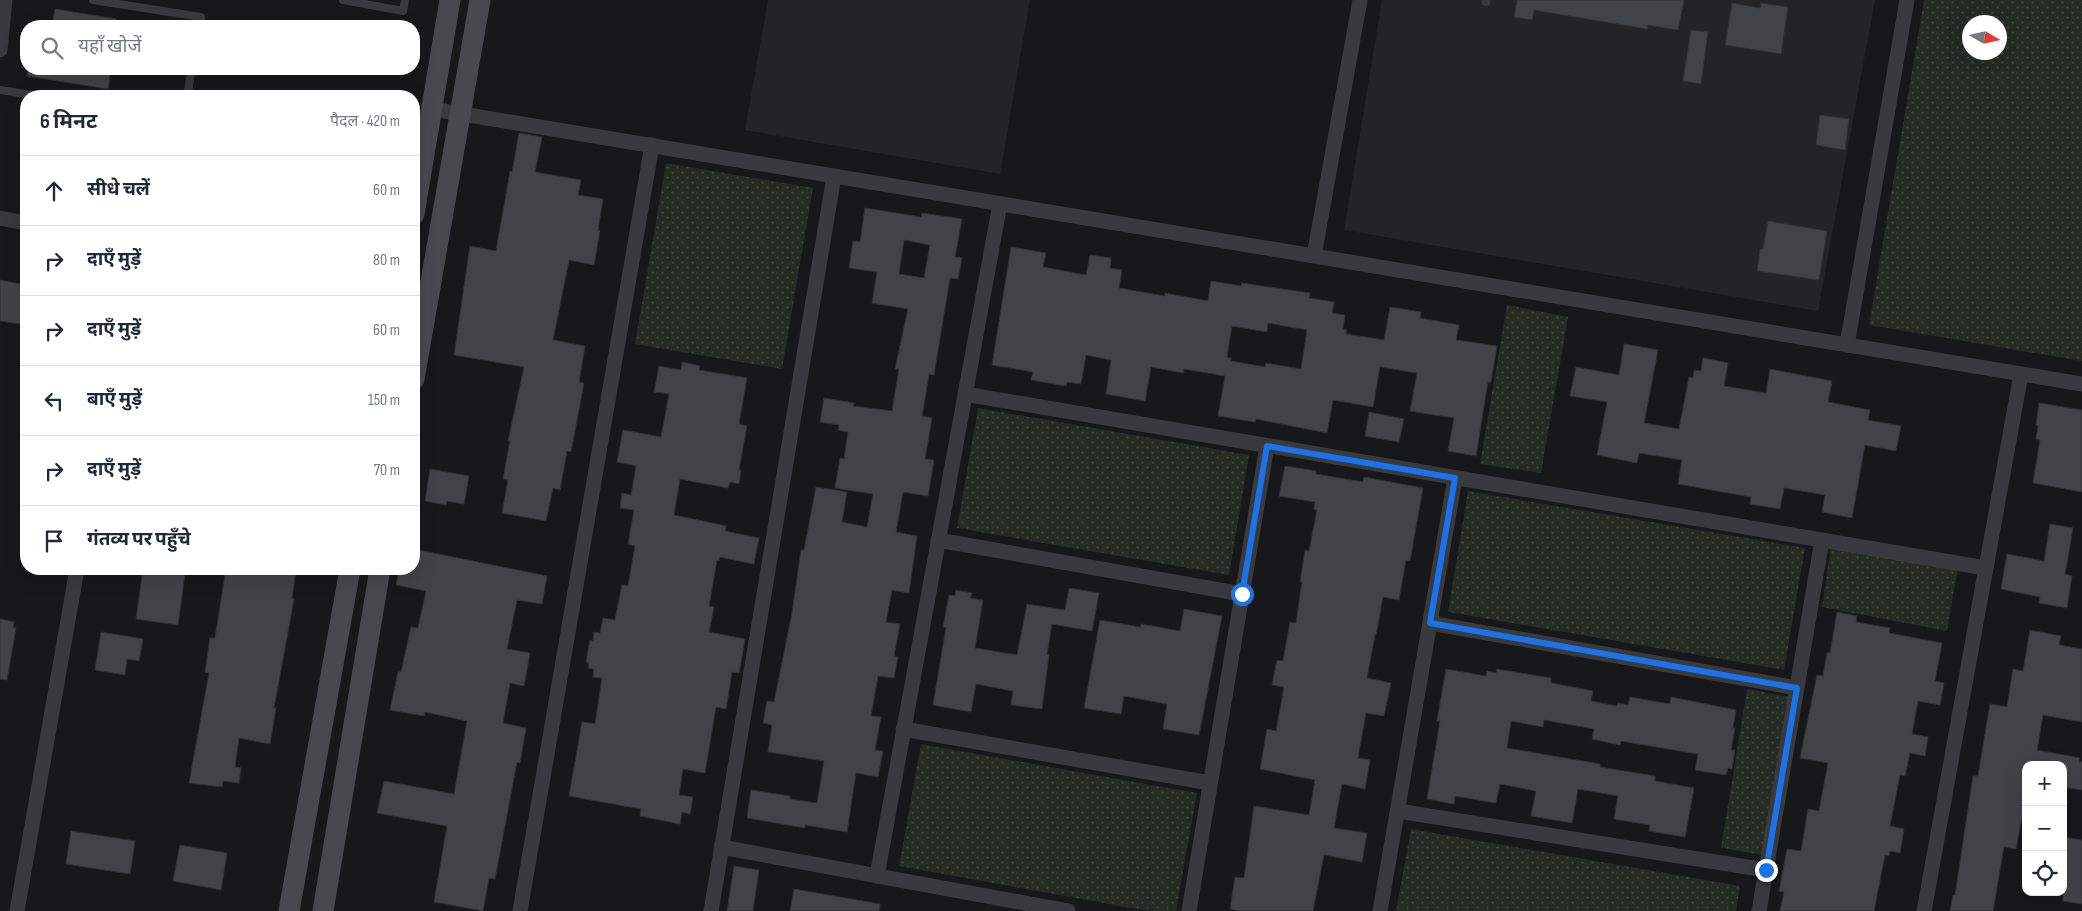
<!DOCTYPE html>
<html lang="hi">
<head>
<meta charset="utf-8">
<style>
  body { margin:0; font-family:"Sofia Sans Condensed","Noto Sans Devanagari",sans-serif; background:#f6f6f7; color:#1f2937 }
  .controls { position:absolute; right:15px; bottom:15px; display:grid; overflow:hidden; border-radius:10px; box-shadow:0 5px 20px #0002 }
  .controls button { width:45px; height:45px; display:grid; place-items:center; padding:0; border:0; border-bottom:1px solid #e0e1e3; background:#fff; color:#1f2937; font:25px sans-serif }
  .compass { position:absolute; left:1962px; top:15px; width:45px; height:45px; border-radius:50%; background:#fff; box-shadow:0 5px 20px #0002; rotate:99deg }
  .stop { position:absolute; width:15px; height:15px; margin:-11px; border:4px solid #1a73e8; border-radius:50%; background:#fff }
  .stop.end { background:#1a73e8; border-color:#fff; box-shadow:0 1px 5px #0008 }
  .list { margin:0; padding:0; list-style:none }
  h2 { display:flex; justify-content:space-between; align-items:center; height:65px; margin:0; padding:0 20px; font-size:21px }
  h2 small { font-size:16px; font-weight:400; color:#747a83 }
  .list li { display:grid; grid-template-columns:32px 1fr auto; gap:15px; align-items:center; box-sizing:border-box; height:70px; padding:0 20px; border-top:1px solid #e0e1e3 }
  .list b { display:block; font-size:19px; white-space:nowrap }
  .list em { font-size:16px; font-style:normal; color:#747a83 }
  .icon { flex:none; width:28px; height:28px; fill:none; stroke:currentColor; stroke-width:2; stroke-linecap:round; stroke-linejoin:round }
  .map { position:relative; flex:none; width:2082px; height:911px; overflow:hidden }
  .search { position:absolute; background:#fff; box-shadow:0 5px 20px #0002; left:20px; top:20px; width:400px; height:55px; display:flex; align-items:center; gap:12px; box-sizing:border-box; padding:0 18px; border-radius:20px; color:#747a83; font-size:19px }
  .panel { position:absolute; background:#fff; box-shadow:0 5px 20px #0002; left:20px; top:90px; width:400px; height:485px; border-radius:20px }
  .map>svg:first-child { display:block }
  .built { fill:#242426 }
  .park { fill:url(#park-dots); fill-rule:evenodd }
  .building { fill:#424346; stroke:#323235; fill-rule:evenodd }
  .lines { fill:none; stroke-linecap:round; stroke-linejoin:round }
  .lane { stroke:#393a3e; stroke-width:8 }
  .street { stroke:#393a3e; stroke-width:15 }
  .secondary { stroke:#47494e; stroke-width:21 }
  .route { stroke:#1a73e8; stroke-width:6 }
</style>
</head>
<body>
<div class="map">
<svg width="2082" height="911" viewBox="0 0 2082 911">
  <defs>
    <pattern id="park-dots" width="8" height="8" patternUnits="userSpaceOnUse" patternTransform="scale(1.25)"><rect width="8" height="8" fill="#242c24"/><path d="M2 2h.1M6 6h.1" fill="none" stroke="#414842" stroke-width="1.8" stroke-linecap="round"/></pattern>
  </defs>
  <rect width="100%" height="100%" fill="#171819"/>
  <g class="built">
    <path d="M768,0H1030L1000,174L745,130Z"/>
    <path d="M1382,0H1875L1818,311L1344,230Z"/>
  </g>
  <g class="park">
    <path d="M1924,0H2082V361L1869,325ZM1970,22H2000V52H1970Z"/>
    <path d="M666,163L813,188L782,369L635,344Z"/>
    <path d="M1507,305L1568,317L1541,473L1480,464Z"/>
    <path d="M978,408L1249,455L1229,575L957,528Z"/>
    <path d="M1468,491L1805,548L1784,670L1448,612Z"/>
    <path d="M1831,545L1958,567L1947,631L1822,607Z"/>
    <path d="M1747,689L1790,697L1763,855L1721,848Z"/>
    <path d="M921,744L1197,793L1176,911H1148L899,866Z"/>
    <path d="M1411,829L1740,886L1736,911H1396Z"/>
  </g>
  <g class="building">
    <path d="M1517,0H1684L1678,30L1648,25L1647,29L1534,10L1532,20L1514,17Z"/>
    <path d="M1732,3L1760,8L1761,3L1788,7L1781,54L1725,45Z"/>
    <path d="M55,9L116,19V26H52Z"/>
    <path d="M1691,30L1708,32L1701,84L1683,81Z"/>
    <path d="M28,69H111L108,89L27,76Z"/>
    <path d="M1820,115L1849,119L1845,150L1816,145Z"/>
    <path d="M519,133L542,137L535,172L581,180L578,195L603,199L598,230L600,231L594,265L569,260L553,340L585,346L579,382L584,383L571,452L567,451L560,490L553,488L546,521L502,513L508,480L503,479L510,441H508L524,367L454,355L470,246L496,251L510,171L512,172Z"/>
    <path d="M865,208L921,217L922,213L962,219L955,257L962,258L958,279L950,278L934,375L929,374L922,416L932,418L925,459L934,460L928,496L903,492L896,532L917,536L909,593L892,590L886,622L900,624L894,656L898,657L894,678L878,676L871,716L881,717L875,750L883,751L878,777L856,773L847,832L805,825V828L747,818L751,790L790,796V799L817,803L824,761L768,752L772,725L763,723L767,701L774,702L792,613L801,550H804L816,487L847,492L842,522L867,527L873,494L835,488L840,458L844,459L848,432L838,430L839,425L820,422L824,398L854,403L853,406L892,411L899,369H895L908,309L872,303L877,272L849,268L853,241L860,242ZM904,240L930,245L924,278L899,274Z"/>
    <path d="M1768,221L1827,231L1819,280L1757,271L1760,249H1763Z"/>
    <path d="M1011,247L1046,253L1043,267L1086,275L1090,255L1111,258L1110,268L1122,270L1119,288L1165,296V293L1208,301L1211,281L1241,286L1242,283L1310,293L1309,298L1334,302L1332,313L1345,315L1343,329L1347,330L1346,334L1384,340L1390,307L1421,312L1420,318L1459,325L1456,340L1497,346L1491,382H1488L1476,456L1448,451L1454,418L1410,411L1417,373L1380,367L1373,407L1333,400L1327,433L1256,419L1255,422L1218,416L1225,376L1184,369L1183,373L1151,367L1145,401L1106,394L1111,360L1086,355L1081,384L1067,382L1066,386L1031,380L1033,372L992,365ZM1268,323L1307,330L1301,369L1266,363L1265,367L1231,361V358L1227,357L1232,326L1267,332Z"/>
    <path d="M0,280L26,285V325L0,321Z"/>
    <path d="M1624,344L1658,350L1644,423L1679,429L1689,377L1693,378L1694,370L1701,371L1703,358L1728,363L1724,386L1766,393L1770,369L1832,381L1828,402L1870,410L1868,420L1901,426L1896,451L1865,445L1852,518L1822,512L1825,495L1784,488L1780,509L1750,504L1751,497L1678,484L1682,460L1639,453L1637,463L1597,455L1607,402L1570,396L1576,367L1619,375Z"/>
    <path d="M682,362L700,366L699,370L747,378L739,424L747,426L739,470H741L739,484L730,482L728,488L680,479L674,515L726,526L725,531L759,538L754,564L720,557L719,561L717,560L709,606L714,607L709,632L745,639L739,673L732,672L726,709L716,707L705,773L683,769L679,795L693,797L690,814L682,812L680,824L640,816L641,809L569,796L582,722L595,724L602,678L593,677L594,669L588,668L589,662H586L590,640L593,641L594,632L600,633L603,618L615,620L622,585L628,586L635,546L628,544L634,510L620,508L622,493L631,495L636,466L617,462L623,430L661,437L669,394L654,392L659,366L681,370Z"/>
    <path d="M2039,403L2082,410V492L2033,483L2040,440L2036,439L2038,426L2036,425Z"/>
    <path d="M1369,412L1404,419L1399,442L1365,436Z"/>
    <path d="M1285,466L1316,471V474L1363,482L1364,477L1423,488L1410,561L1406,560L1399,600L1383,597L1376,635H1375L1367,678L1391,683L1384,716L1366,713L1358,758L1370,760L1365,789L1342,784L1334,828L1367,833L1362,862L1324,855L1313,911H1240L1230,909L1235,877L1244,878L1254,806L1309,815L1315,780L1260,769L1267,729L1276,731L1284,687L1272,685L1277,660L1283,661L1290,622L1296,623L1302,582H1300L1305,550L1309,551L1317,510L1314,509L1315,502L1279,496Z"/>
    <path d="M430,469L469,476L464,504L447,501L446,505L425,501Z"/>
    <path d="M2050,524L2073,528L2065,574L2072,576L2067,608L2039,603L2040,597L2001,589L2007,554L2044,561Z"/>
    <path d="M414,549L547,576L542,604L517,600L507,649L530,653L524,686L510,683L503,723L526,728L520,763L517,762L495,879L489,878L483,911L434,902L447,826L377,813L384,781L454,794L467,721L425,712L424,716L390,710L398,672H401L411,627L418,628L426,591L396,585L399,569H414Z"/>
    <path d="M143,569L185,574L178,625L136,619Z"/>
    <path d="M226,569H296L292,599H294L274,708H276L270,744L239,738L235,767L241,768L239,783L223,781L222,787L189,783L209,673L205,672L210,638H215Z"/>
    <path d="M1069,588L1099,593L1092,631L1052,624L1047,654L1049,655L1042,709L1011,705L1013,691L976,684L971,712L933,705L946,628L943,627L949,595L955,596L956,590L972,593L970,598L983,600L975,648L1017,655L1027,604L1065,610Z"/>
    <path d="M1184,609L1222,616L1199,735L1163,729L1167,704L1124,696L1121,714L1084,708L1100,620L1140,627L1141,624L1180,631Z"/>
    <path d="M1837,612L1857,616L1856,622L1890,628L1889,633L1942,643L1935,681L1944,683L1940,705L1918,701L1912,734L1928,737L1925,756L1910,753L1905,776L1900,775L1890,826L1904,829L1900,853L1890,851L1889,856L1885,855L1874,911H1780L1784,892L1779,891L1787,849L1801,851L1808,809L1819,811L1828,763L1800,758L1817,675L1823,676L1827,653H1830Z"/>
    <path d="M0,619L14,622L13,628H16L7,680L0,679Z"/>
    <path d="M2030,630L2061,636L2059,645L2082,649V722L2043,715L2037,750L2080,758L2079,762H2082V790L2063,787V765H2026V817H2022L2016,849L2004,847L1993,911H1950L1953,895H1955L1973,776H1978L1990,704L2007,707L2013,669L2023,671Z"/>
    <path d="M101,632L143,639L139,661L127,659L125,675L95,670Z"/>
    <path d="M1446,669L1486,676L1487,671L1496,673L1497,669L1551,678V683L1593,691L1591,701L1617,706L1618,703L1628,705L1630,697L1670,704L1671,697L1736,710L1733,728H1735L1731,750H1735L1732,769L1728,768L1726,775L1695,770L1698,754L1621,741L1620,745L1592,739L1594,729L1544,720L1543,727L1511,721L1507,748L1600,764V767L1655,776V781L1694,788L1685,837L1649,831L1650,825L1614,819L1618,796L1578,789L1572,823L1531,816L1536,791L1500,784L1496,803L1455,796L1454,804L1427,799L1440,721H1437Z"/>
    <path d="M71,831L135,841L130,874L66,864Z"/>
    <path d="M2063,837L2082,840V904L2063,901Z"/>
    <path d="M180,845L227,853L221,890L173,881Z"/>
    <path d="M734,866L759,870L753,911H727Z"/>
    <path d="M794,889L880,904L879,911H790Z"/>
  </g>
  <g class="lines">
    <g class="lane">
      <path d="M93,0L201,17L200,26"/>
      <path d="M343,0L403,11L405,0"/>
      <path d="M1486,2V0"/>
      <path d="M0,90L38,96"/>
      <path d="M187,96L192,69"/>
    </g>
    <g class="street">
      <path d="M0,50L5,0"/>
      <path d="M432,109L2082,384"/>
      <path d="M0,218L26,223"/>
      <path d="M1314,256L1360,0"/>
      <path d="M1847,345L1907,0"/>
      <path d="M965,394L1986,568"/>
      <path d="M938,540L1242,594"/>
      <path d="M1430,623L1797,688"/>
      <path d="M903,729L1210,783"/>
      <path d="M1398,811L1766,870"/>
      <path d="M721,847L1068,911"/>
      <path d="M877,876L1000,204"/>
      <path d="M17,911L77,569"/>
      <path d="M520,911L652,145"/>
      <path d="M711,911L834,176"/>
      <path d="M1189,911L1267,446"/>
      <path d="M1380,911L1455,478"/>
      <path d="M1759,911L1822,540"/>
      <path d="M1924,911L2021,374"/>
    </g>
    <g class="secondary">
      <path d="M414,214L450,0"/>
      <path d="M414,379L480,0"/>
      <path d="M289,911L350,569"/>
      <path d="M323,911L380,569"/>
    </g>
  </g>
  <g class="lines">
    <path class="route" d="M1242,594L1267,446L1455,478L1430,623L1797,688L1766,870"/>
  </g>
</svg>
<div class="controls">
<button>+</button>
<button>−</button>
<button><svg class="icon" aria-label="locate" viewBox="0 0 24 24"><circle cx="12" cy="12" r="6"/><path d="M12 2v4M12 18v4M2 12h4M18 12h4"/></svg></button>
</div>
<svg class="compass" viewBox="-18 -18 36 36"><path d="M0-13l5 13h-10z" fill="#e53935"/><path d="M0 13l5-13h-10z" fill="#747a83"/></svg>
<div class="stop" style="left:1242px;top:594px"></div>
<div class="stop end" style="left:1766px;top:870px"></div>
<div class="search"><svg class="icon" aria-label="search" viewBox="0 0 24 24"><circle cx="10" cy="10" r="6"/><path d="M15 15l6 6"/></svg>यहाँ खोजें</div>
<section class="panel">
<h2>6 मिनट<small>पैदल · 420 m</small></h2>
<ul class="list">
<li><svg class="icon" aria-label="ahead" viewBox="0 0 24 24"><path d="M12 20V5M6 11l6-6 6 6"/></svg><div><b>सीधे चलें</b></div><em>60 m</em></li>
<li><svg class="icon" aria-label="right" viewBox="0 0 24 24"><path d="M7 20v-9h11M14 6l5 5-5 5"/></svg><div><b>दाएँ मुड़ें</b></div><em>80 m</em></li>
<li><svg class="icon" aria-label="right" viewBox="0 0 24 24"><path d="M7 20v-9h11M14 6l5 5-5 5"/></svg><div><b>दाएँ मुड़ें</b></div><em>60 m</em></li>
<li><svg class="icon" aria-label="left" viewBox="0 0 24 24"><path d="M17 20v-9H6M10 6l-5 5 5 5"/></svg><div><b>बाएँ मुड़ें</b></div><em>150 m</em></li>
<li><svg class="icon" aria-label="right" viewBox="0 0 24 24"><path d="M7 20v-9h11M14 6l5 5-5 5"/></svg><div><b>दाएँ मुड़ें</b></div><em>70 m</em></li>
<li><svg class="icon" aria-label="arrive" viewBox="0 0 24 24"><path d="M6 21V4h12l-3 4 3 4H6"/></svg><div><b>गंतव्य पर पहुँचे</b></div></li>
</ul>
</section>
</div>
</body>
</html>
